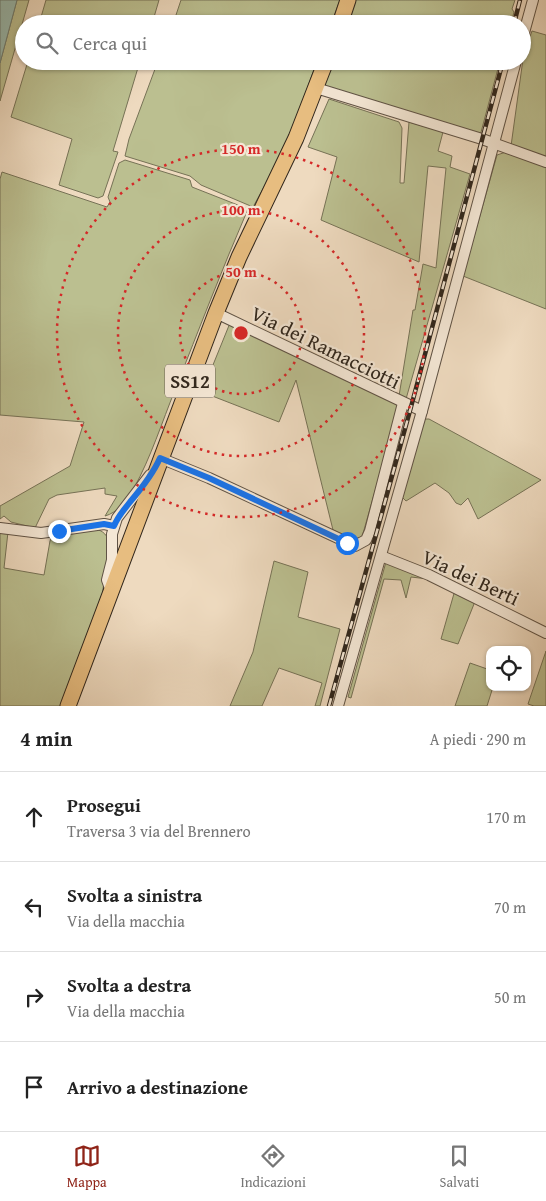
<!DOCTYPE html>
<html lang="it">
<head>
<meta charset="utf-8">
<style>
  body { margin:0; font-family:"Gentium Book Plus",serif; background:#f6f6f6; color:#222 }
  .controls { position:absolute; right:15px; bottom:15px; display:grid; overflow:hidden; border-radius:10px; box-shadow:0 1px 4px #0004 }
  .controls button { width:45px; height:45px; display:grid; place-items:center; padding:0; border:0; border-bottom:1px solid #e0e0e0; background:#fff; color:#222; font:25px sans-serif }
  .stop { position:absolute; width:15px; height:15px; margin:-11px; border:4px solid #1a73e8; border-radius:50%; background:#fff }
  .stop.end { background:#1a73e8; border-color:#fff; box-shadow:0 1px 5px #0008 }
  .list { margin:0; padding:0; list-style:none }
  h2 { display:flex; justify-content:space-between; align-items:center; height:65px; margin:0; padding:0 20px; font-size:21px }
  h2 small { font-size:16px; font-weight:400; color:#767676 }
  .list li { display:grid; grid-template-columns:32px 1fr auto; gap:15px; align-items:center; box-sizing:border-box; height:90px; padding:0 20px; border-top:1px solid #e0e0e0 }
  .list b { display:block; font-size:19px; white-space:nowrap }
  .list p { margin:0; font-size:16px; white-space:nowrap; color:#767676 }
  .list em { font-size:16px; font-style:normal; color:#767676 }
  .icon { flex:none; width:28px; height:28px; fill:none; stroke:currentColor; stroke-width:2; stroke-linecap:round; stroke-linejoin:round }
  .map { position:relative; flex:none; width:546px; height:706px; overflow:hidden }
  .search { position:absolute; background:#fff; box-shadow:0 1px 4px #0004; left:15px; right:15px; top:15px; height:55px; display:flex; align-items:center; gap:12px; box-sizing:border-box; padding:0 18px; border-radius:28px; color:#767676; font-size:19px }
  .sheet { height:425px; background:#fff }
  nav { display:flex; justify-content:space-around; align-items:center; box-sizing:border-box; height:70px; border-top:1px solid #e0e0e0; background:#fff; font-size:14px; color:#767676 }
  nav a { display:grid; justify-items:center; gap:2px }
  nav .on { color:#8f2418 }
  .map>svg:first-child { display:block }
  .green { fill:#bbbf90; stroke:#767256 }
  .water { fill:#99bbb0; stroke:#6f7f75 }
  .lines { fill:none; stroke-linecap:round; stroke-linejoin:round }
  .street-casing { stroke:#605345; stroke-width:12 }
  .primary-casing { stroke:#30261c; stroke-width:17 }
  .street { stroke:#f4e7d5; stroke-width:10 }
  .primary { stroke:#e7bd80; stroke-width:15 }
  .rail-casing { stroke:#30261c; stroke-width:4.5 }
  .rail { stroke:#f4e7d5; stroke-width:2.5; stroke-dasharray:8; stroke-linecap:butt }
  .route { stroke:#1a73e8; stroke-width:6 }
  .ring { fill:none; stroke:#d62828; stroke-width:2.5; stroke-dasharray:2.5 5 }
  .labels { text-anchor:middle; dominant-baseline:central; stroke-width:4.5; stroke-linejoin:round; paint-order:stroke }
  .shield { fill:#f4e7d5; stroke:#6b6054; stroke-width:1 }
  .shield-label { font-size:19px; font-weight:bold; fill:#30261c }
  .street-label { font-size:20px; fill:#30261c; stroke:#f4e7d5 }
  .centre { fill:#d62828; stroke:#f4e7d5; stroke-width:2.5 }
  .ring-label { font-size:15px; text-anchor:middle; font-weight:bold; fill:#d62828; stroke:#f4e7d5; stroke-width:4.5; stroke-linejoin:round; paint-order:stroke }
</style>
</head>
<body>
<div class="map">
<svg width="546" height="706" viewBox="0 0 546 706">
  <rect width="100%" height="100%" fill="#eedabf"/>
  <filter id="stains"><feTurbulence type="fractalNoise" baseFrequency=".004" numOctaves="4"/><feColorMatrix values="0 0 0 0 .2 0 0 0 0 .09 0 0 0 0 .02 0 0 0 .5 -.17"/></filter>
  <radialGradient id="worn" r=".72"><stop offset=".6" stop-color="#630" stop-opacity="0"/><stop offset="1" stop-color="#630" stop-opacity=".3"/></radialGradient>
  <g class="green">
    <path d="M17,0H29L0,101V63Z"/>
    <path d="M46,0H159L152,24H39Z"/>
    <path d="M181,0H340L331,24H173Z"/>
    <path d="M352,0H515L512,9L514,12L511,24H344Z"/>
    <path d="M532,31L546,35V157L511,146L524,52Z"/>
    <path d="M28,61H140L113,151L118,152L103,196L98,198L59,185L72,139L11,117Z"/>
    <path d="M158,61H317L287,145L253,207L201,185L190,176L125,156L129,139Z"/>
    <path d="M331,61H500L480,136L326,87L324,82Z"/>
    <path d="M329,99L399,122L402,128L400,183H404L409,122L443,132L438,151L452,156L450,167L470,174L406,399L399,396L413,310H415L423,264L436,268L446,168L428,166L419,262L321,220L337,157L308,147Z"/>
    <path d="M506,152L546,165V309L463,276L497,155Z"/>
    <path d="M125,160L190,180L192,187L248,209C222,269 199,329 175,390C162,422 151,457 134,488C129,499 117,513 105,516L117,496L105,494V488L57,495L49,499L35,528L11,522L4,516L0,519V506L70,466L84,422L0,415V179L2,172L107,207L110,202L108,197L119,163Z"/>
    <path d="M230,323L400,403L362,537L352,539L333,530L296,380L279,422L202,392Z"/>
    <path d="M424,419H429L541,480L478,519L468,498L461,505L456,503L449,493L435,483L406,501L402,497Z"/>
    <path d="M95,529C104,531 107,535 109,543L102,597L61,706H0V533L8,532L4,568L44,575L50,541L53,535Z"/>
    <path d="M274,561L308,572L298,617L340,629L320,706H315L322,683L279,668L262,706H230L253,652Z"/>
    <path d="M386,562L428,579L411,577L406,598L401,580L384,579L351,698L348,697Z"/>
    <path d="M455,590L474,601V604L458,644L441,639Z"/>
    <path d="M546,651V706H534L528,704Z"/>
    <path d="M470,663L490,670V687H493L487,706H455Z"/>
  </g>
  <path class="water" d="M0,0H17L0,63Z"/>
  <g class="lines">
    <defs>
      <g id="street">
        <path d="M522,40L533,0"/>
        <path d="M316,88L482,139L546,162"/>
        <path d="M216,313L422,411"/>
        <path d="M160,458L209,478L355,546L366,540L370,531L403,403"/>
        <path d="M0,528L41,533L104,524L114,526"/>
        <path d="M381,556L429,575L546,633"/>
        <path d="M111,591L107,580L112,560V534L117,518L150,475"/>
        <path d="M338,706L422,411L516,61"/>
      </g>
      <g id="primary">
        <path d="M340,24L348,0"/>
        <path d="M68,706L216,313L239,257L296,138L326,61"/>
      </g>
    </defs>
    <use href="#street" class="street-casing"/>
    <use href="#primary" class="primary-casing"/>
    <use href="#street" class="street"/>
    <use href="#primary" class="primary"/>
    <defs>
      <g id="rail">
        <path d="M514,24L520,0"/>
        <path d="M329,706L411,407L503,61"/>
      </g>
    </defs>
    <use href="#rail" class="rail-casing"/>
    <use href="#rail" class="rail"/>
  </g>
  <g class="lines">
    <path class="route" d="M59,531L104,524L114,526C118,516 124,510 130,502C141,489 153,474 160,458L209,478L347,543"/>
  </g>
  <g class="ring">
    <circle cx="241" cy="333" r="61"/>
    <circle cx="241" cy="333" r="123"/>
    <circle cx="241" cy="333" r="184"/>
  </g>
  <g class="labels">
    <rect class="shield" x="165" y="364.5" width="50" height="33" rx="4"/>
    <g class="shield-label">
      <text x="190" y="381">SS12</text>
    </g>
    <g class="street-label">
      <text transform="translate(326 347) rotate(26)">Via dei Ramacciotti</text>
      <text transform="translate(471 577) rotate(25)">Via dei Berti</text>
    </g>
  </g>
  <circle cx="241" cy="333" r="8" class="centre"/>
  <g class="ring-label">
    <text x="241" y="154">150 m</text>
    <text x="241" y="215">100 m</text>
    <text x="241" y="277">50 m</text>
  </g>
  <rect width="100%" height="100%" filter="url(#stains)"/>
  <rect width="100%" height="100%" fill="url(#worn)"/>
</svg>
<div class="controls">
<button><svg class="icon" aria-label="locate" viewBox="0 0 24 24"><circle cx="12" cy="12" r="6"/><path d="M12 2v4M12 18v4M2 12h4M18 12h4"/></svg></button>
</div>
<div class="stop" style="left:347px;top:543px"></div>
<div class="stop end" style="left:59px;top:531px"></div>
<div class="search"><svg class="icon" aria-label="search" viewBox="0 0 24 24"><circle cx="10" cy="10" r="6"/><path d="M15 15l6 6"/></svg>Cerca qui</div>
</div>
<section class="sheet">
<h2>4 min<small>A piedi · 290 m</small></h2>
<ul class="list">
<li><svg class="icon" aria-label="ahead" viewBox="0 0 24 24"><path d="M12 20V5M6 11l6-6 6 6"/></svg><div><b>Prosegui</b><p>Traversa 3 via del Brennero</p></div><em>170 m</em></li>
<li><svg class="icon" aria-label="left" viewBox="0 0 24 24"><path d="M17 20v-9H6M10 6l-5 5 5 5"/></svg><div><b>Svolta a sinistra</b><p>Via della macchia</p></div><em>70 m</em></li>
<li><svg class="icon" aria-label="right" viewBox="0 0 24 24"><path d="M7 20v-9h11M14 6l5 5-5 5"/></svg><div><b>Svolta a destra</b><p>Via della macchia</p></div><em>50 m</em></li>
<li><svg class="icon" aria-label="arrive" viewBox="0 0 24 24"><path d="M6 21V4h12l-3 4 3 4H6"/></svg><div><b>Arrivo a destinazione</b></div></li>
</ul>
</section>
<nav>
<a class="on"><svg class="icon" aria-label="map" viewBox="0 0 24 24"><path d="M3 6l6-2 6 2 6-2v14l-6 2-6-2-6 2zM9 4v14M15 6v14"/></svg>Mappa</a>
<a><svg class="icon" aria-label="directions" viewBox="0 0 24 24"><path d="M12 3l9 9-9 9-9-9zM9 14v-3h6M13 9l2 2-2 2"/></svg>Indicazioni</a>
<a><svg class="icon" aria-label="saved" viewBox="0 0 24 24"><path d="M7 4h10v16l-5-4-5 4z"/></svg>Salvati</a>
</nav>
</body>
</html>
